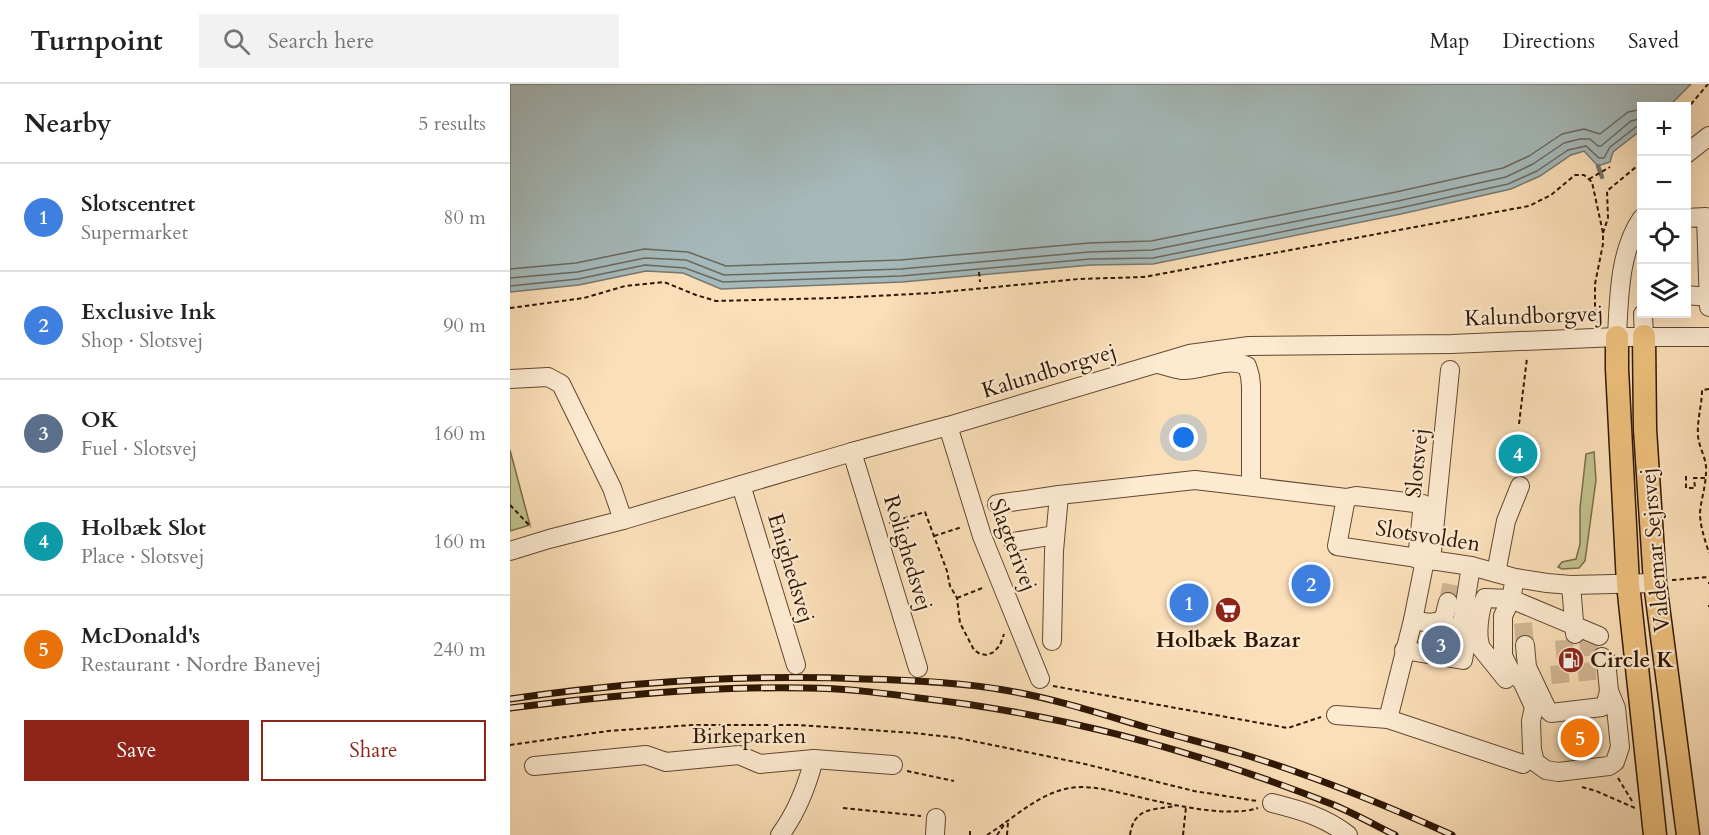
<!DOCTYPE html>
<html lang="en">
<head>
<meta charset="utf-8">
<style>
  body { margin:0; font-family:Cardo,serif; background:#f2f2f2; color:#222 }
  .controls { position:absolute; right:18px; top:18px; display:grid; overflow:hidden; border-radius:0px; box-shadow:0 6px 24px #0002 }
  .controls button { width:54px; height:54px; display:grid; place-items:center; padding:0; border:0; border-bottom:2px solid #e0e0e0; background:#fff; color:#222; font:30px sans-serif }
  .you { position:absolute; left:674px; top:354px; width:21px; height:21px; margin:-15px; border:4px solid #fff; border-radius:50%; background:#1a73e8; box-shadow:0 0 0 9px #1a73e833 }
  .badge { display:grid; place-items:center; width:39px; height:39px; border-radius:50%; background:#8f2418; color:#fff; font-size:20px; font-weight:700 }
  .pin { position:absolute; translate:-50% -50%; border:3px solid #fff; box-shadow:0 2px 6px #0006 }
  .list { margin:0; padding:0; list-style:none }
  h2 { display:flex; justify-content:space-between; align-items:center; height:78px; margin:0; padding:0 24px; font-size:26px }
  h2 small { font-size:20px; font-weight:400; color:#767676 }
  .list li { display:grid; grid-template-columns:39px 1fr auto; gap:18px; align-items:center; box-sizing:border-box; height:108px; padding:0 24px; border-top:2px solid #e0e0e0 }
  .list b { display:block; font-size:22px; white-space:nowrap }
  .list p { margin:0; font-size:20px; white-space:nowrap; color:#767676 }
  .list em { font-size:20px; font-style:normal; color:#767676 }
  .actions { display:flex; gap:12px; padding:18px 24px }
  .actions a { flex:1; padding:14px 0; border:2px solid #8f2418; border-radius:0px; text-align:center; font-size:21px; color:#8f2418 }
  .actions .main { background:#8f2418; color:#fff }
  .icon { flex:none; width:33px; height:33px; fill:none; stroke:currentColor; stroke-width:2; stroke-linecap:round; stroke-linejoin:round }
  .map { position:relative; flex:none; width:1199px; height:751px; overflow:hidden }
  header { display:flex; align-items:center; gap:36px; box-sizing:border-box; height:84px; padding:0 30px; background:#fff; border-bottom:2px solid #e0e0e0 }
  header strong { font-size:28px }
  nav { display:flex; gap:33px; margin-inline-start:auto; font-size:21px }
  .search { width:420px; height:54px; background:#f2f2f2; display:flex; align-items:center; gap:15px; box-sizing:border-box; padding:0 21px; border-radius:0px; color:#767676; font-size:22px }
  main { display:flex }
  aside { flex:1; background:#fff }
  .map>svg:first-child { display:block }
  .green { fill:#c1c18d; stroke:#786c48; stroke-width:1.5 }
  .water { fill:#a5b9ba; stroke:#767871; stroke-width:1.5 }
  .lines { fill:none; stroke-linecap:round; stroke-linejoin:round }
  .shore { stroke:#6a685e; stroke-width:1.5 }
  .stream { stroke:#767871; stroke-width:4.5 }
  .minor-tunnel { stroke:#d2b794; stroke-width:18; stroke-dasharray:18 9; stroke-linecap:butt }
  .minor-casing { stroke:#624830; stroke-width:20 }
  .major-casing { stroke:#2f1603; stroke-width:25 }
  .path { stroke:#2f1603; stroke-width:2; stroke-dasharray:4.5 3; stroke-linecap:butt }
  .minor { stroke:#fcead1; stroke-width:18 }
  .major { stroke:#eec07c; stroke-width:22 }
  .rail-casing { stroke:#2f1603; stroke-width:7 }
  .rail { stroke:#fcead1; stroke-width:4.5; stroke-dasharray:14; stroke-linecap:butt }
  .labels { text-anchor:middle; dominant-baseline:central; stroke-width:4.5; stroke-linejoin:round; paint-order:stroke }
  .street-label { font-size:22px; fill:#2f1603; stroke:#fcead1 }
  .poi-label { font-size:22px; font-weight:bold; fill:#2f1603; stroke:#fcead1 }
</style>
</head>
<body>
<header>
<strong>Turnpoint</strong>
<div class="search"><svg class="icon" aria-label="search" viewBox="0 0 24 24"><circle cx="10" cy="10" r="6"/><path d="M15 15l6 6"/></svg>Search here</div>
<nav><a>Map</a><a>Directions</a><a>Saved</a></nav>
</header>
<main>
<aside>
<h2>Nearby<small>5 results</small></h2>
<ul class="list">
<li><span class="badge" style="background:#3f7fe0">1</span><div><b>Slotscentret</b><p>Supermarket</p></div><em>80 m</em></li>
<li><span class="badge" style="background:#3f7fe0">2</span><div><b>Exclusive Ink</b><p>Shop · Slotsvej</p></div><em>90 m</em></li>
<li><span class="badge" style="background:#5c6f8a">3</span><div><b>OK</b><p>Fuel · Slotsvej</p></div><em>160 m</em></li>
<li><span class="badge" style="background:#0f9aa8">4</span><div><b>Holbæk Slot</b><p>Place · Slotsvej</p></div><em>160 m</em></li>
<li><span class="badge" style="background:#e8710a">5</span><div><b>McDonald's</b><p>Restaurant · Nordre Banevej</p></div><em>240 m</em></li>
</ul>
<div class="actions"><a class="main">Save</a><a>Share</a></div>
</aside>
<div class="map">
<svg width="1199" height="751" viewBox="0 0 1199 751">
  <rect width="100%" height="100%" fill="#fbdfb8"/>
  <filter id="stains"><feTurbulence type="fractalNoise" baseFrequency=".00333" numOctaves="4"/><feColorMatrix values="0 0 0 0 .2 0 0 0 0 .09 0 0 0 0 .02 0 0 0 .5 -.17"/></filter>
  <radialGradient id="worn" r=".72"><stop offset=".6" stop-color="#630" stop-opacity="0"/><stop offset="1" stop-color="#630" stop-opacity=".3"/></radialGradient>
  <g class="green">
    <path d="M0,366L20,441L0,447Z"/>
    <path d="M1084,368L1086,396L1075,477L1069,484L1052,485L1048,483L1052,478L1066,475L1070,460V424L1076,370Z"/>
  </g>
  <path class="water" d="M0,0H1181L1159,22H1132L1131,46L1103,68L1100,78L1088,82L1074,67L1061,71L1030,92L1001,105L891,130L643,180L581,181L392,198L211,205L173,189L136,187L69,201L0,208Z"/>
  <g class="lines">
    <g class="shore">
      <path d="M0,185L66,179L134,165L178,168L216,182L390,176L579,159L641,157L886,108L993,84L1019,72L1052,50L1074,45L1090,50L1118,28L1132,25"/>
      <path d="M0,194L67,188L135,174L176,176L214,191L391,185L579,168L642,166L888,117L996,93L1023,80L1054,59L1070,55H1080L1088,62H1091L1121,37L1132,34"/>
      <path d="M0,202L68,195L135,181L175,184L213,198L391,192L580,175L643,174L890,124L998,100L1027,87L1058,66L1076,62L1089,74H1094L1100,63L1126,43L1132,42"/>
    </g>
    <path class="stream" d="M1088,82L1092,93"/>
    <g class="minor-tunnel">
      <path d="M938,518L942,497"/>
      <path d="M1013,539L1015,561"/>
      <path d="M1078,554L1081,587"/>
      <path d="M1054,556L1057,589"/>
      <path d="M1041,591L1094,586"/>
    </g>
    <defs>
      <g id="minor">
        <path d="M1176,70L1199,52"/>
        <path d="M1176,134L1196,133L1199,223"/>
        <path d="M1176,211L1199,213"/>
        <path d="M1133,230L1134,252"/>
        <path d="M1107,253C1109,214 1109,167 1132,134"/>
        <path d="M648,280C656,282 664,285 672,286C693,287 716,272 737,282L740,292L741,302V402"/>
        <path d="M0,295L38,293L51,300L102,404L113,436"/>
        <path d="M438,342L472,452L530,595"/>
        <path d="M342,368L408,584"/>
        <path d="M231,401L286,581"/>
        <path d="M836,414L846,412L913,420L907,475"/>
        <path d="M487,420L549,411L685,396L836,414L827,462L961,482L1005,494L1037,499L1061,501L1145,499"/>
        <path d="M503,458L545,451"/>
        <path d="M0,467L39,455L113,436L342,368L438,342L679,270L739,262L942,260L1107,253H1199"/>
        <path d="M921,477L940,286"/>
        <path d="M986,489L996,437L1010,402"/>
        <path d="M1005,494L1001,515L993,532V572L1000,586L1012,597L1024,623L1021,637L1022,666L1025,678L1036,686L1048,688L1099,682L1105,678L1110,663L1106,624L1099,607L1096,576L1092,573"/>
        <path d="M1061,501L1065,550"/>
        <path d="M917,539L927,538L934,534L938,518"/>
        <path d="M951,545L961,482"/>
        <path d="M542,557L544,467L549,411"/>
        <path d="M1015,561L1017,583L1037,625L1041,629L1092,623L1096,619L1099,607"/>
        <path d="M894,566L953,576L958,546L903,536"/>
        <path d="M996,595L971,564C966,552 969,526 975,514L1001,515L1089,552"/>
        <path d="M826,631L878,635L1013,680"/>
        <path d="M878,635L903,536L915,476"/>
        <path d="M24,682L136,671L156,678L229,671L250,680L304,675L383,681"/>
        <path d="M762,719C790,726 815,733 838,751"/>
        <path d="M270,751C287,728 297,702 304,675"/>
        <path d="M425,751L426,734"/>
      </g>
      <g id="major">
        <path d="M1134,252L1135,345L1145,499L1178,751"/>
        <path d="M1107,253V285L1118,500L1145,751"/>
      </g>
    </defs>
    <use href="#minor" class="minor-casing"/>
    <use href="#major" class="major-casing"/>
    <g class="path">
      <path d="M1176,26L1198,0"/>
      <path d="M1079,95L1100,83"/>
      <path d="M1093,149L1098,134L1097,107L1132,78"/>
      <path d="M469,188L470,198"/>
      <path d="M0,224L74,214L115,202L154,198L186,211L206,217L325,214L423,209L569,195L634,193L1019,122L1041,111L1065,91H1074L1082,98L1093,149V160L1085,200V221L1087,239"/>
      <path d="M1199,305L1192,306C1192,321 1187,335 1188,352C1189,364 1197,375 1196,387C1196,402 1191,415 1190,429C1190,442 1195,456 1199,469"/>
      <path d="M1009,340L1017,274"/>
      <path d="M1176,392V404H1185L1184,394H1196"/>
      <path d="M0,421L21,443"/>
      <path d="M379,439L415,428L437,487L440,502L447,514L450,539L464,566L470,570L477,571L484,568L490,561L494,550"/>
      <path d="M424,452L452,443"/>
      <path d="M1162,496L1199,493"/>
      <path d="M1199,498V500"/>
      <path d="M447,514L475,503"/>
      <path d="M1198,522H1199"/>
      <path d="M543,602L778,644L811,633"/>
      <path d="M0,661L98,647L183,641H289L404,649L448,654L575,680L684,707L747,717"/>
      <path d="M397,687L444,697"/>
      <path d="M1108,694L1122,717"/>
      <path d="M1072,703L1086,707L1125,724"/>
      <path d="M333,724L411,732"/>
      <path d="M460,751V747"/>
      <path d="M477,751C500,737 521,716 548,707C571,699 593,705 616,710C651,718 714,735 748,724"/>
      <path d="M487,751L494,741"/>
      <path d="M497,751L498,738"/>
      <path d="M620,751C624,723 643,726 666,722"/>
      <path d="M673,751L676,723"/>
    </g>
    <use href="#minor" class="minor"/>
    <use href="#major" class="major"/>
    <defs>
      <g id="rail">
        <path d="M0,615C117,598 235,590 354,595C400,596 448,598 494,606C542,614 588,629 635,643C666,652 698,660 729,669C801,691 873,720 942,751"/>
        <path d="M0,624C98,612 196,602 296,604C334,604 372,609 409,614C551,630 691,668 824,721C845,730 865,741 885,751"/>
      </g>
    </defs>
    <use href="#rail" class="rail-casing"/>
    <use href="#rail" class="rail"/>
  </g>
  <defs>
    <symbol id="supermarket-disc" viewBox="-11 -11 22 22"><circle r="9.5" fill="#8f2418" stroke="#fcead1"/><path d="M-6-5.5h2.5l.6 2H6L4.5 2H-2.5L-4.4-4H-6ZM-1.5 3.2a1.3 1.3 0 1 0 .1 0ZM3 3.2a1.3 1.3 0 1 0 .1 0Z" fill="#fff"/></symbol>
    <symbol id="fuel-disc" viewBox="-11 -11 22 22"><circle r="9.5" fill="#8f2418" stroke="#fcead1"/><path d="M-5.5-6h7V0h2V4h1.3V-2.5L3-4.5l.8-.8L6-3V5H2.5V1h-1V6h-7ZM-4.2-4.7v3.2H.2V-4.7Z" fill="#fff"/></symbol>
  </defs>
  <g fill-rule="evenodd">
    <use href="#supermarket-disc" x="703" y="511" width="30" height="30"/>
    <use href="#fuel-disc" x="1046" y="561" width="30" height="30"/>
  </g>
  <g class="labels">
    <g class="street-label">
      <text transform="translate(1024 232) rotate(-2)">Kalundborgvej</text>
      <text transform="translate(539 287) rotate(-17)">Kalundborgvej</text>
      <text transform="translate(907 379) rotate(-84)">Slotsvej</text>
      <text transform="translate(918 452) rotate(9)">Slotsvolden</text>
      <text transform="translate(503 461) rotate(69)">Slagterivej</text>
      <text transform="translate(1145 466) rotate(-95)">Valdemar Sejrsvej</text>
      <text transform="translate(398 469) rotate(73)">Rolighedsvej</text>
      <text transform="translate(281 484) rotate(73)">Enighedsvej</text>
      <text x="239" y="652">Birkeparken</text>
    </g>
    <g class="poi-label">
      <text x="718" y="556">Holbæk Bazar</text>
      <text x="1080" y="576" text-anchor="start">Circle K</text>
    </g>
  </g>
  <rect width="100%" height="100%" filter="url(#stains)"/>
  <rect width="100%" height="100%" fill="url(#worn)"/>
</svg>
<div class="controls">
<button>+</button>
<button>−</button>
<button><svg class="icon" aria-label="locate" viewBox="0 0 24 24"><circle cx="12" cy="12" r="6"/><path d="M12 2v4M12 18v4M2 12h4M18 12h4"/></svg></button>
<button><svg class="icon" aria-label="layers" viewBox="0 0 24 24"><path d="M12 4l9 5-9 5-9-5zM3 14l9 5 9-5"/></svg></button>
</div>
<div class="you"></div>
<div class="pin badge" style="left:679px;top:519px;background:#3f7fe0">1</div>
<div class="pin badge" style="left:801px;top:500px;background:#3f7fe0">2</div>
<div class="pin badge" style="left:931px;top:561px;background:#5c6f8a">3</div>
<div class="pin badge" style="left:1008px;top:370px;background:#0f9aa8">4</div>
<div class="pin badge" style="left:1070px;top:654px;background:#e8710a">5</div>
</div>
</main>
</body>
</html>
